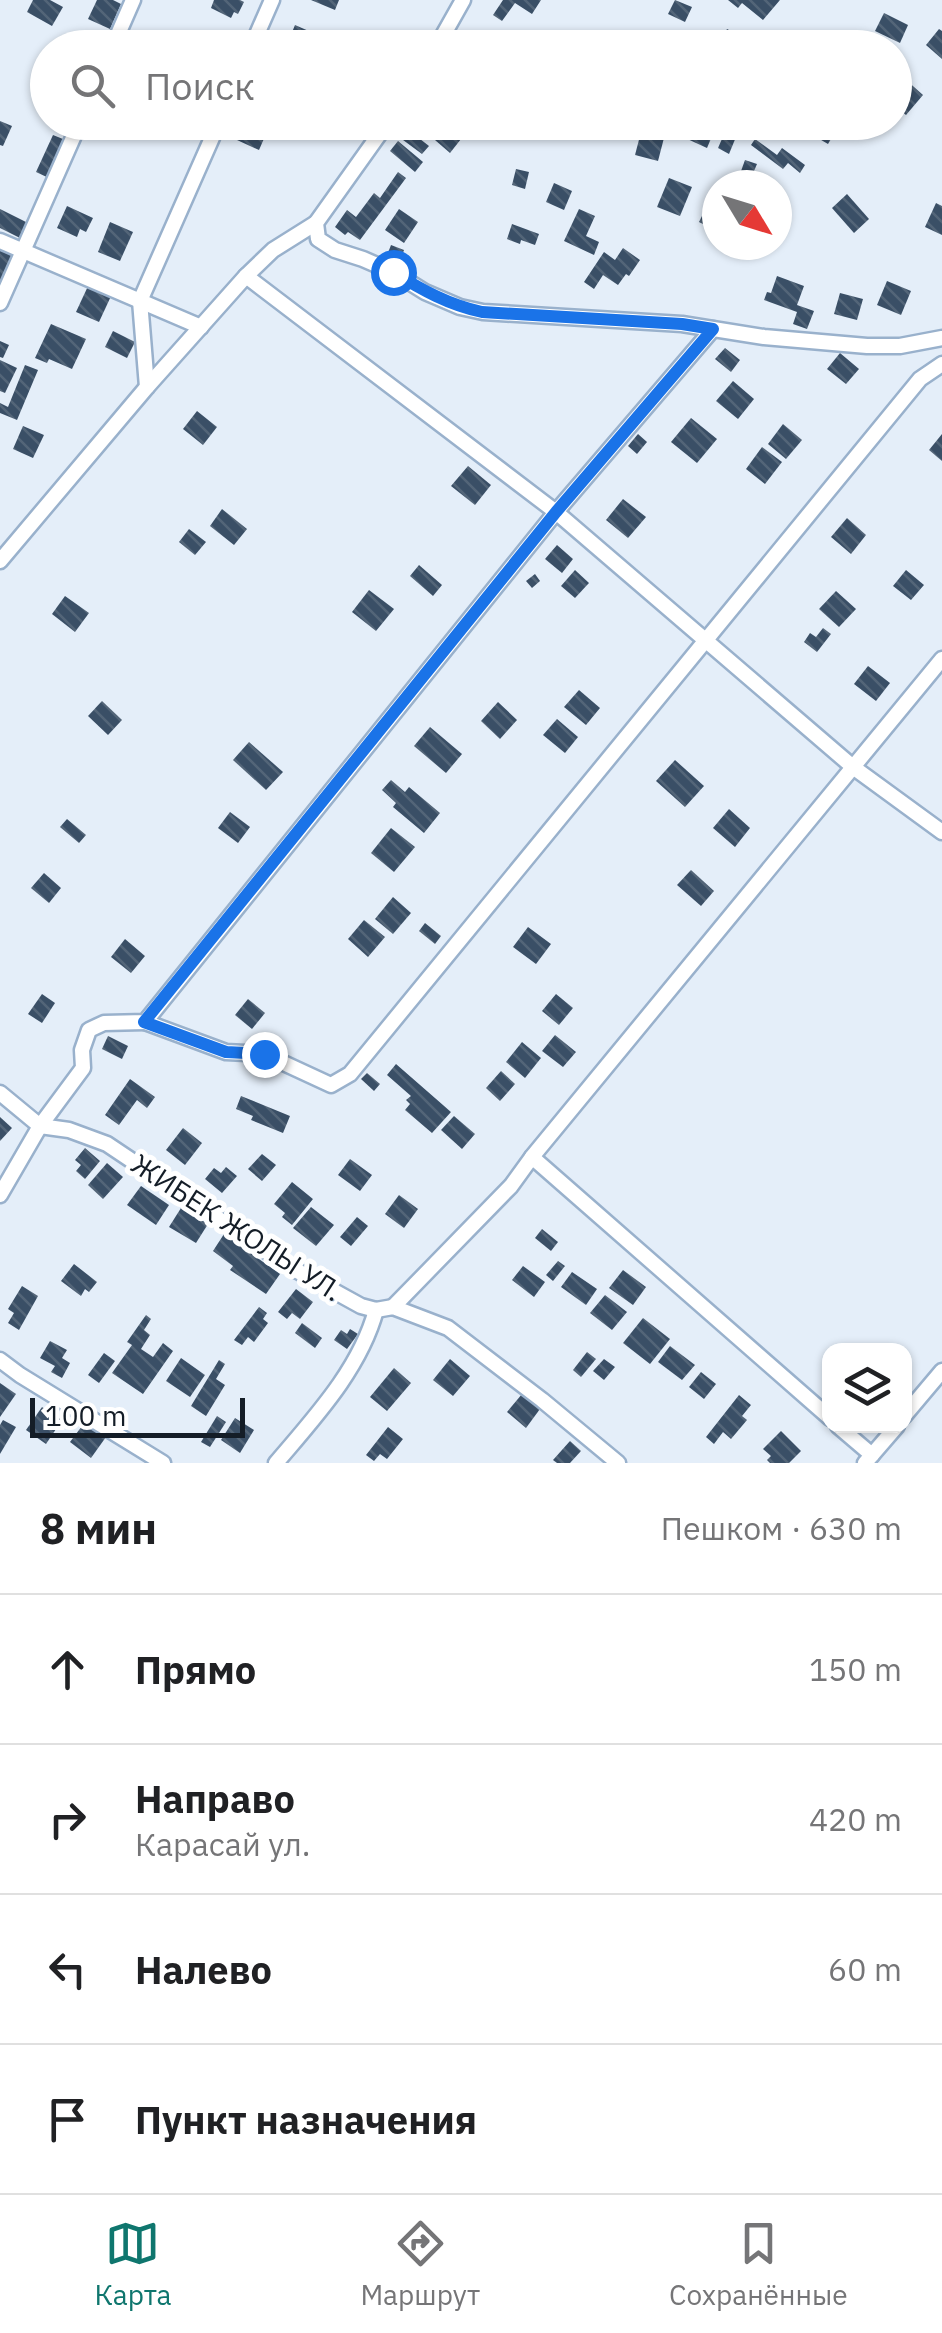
<!DOCTYPE html>
<html lang="ru">
<head>
<meta charset="utf-8">
<style>
  body { margin:0; font-family:"IBM Plex Sans",sans-serif; background:#f2f2f2; color:#202124 }
  .controls { position:absolute; right:30px; bottom:30px; display:grid; overflow:hidden; border-radius:20px; box-shadow:0 2px 8px #0004 }
  .controls button { width:90px; height:90px; display:grid; place-items:center; padding:0; border:0; border-bottom:2px solid #e0e0e0; background:#fff; color:#202124; font:50px sans-serif }
  .compass { position:absolute; left:702px; top:170px; width:90px; height:90px; border-radius:50%; background:#fff; box-shadow:0 2px 8px #0004; rotate:128deg }
  .scale { position:absolute; left:30px; bottom:25px; width:215px; box-sizing:border-box; padding-left:10px; border:5px solid #141d27; border-top:0; font-size:28px; line-height:35px; white-space:nowrap; color:#141d27; -webkit-text-stroke:8px #fff; paint-order:stroke }
  .stop { position:absolute; width:30px; height:30px; margin:-22px; border:8px solid #1a73e8; border-radius:50%; background:#fff }
  .stop.end { background:#1a73e8; border-color:#fff; box-shadow:0 2px 10px #0008 }
  .list { margin:0; padding:0; list-style:none }
  h2 { display:flex; justify-content:space-between; align-items:center; height:130px; margin:0; padding:0 40px; font-size:42px }
  h2 small { font-size:32px; font-weight:400; color:#757577 }
  .list li { display:grid; grid-template-columns:65px 1fr auto; gap:30px; align-items:center; box-sizing:border-box; height:150px; padding:0 40px; border-top:2px solid #e0e0e0 }
  .list b { display:block; font-size:38px; white-space:nowrap }
  .list p { margin:0; font-size:32px; white-space:nowrap; color:#757577 }
  .list em { font-size:32px; font-style:normal; color:#757577 }
  .icon { flex:none; width:55px; height:55px; fill:none; stroke:currentColor; stroke-width:2; stroke-linecap:round; stroke-linejoin:round }
  .map { position:relative; flex:none; width:942px; height:1463px; overflow:hidden }
  .search { position:absolute; background:#fff; box-shadow:0 2px 8px #0004; left:30px; right:30px; top:30px; height:110px; display:flex; align-items:center; gap:25px; box-sizing:border-box; padding:0 35px; border-radius:55px; color:#757577; font-size:38px }
  .sheet { height:730px; background:#fff }
  nav { display:flex; justify-content:space-around; align-items:center; box-sizing:border-box; height:140px; border-top:2px solid #e0e0e0; background:#fff; font-size:28px; color:#757577 }
  nav a { display:grid; justify-items:center; gap:5px }
  nav .on { color:#0f766e }
  .map>svg:first-child { display:block }
  .building { fill:url(#building-back-hatch) }
  .lines { fill:none; stroke-linecap:round; stroke-linejoin:round }
  .street-casing { stroke:#99b1cc; stroke-width:19 }
  .street { stroke:#fff; stroke-width:14 }
  .route { stroke:#1a73e8; stroke-width:12 }
  .labels { text-anchor:middle; dominant-baseline:central; stroke-width:10; stroke-linejoin:round; paint-order:stroke }
  .street-label { font-size:28px; fill:#141d27; stroke:#fff }
</style>
</head>
<body>
<div class="map">
<svg width="942" height="1463" viewBox="0 0 942 1463">
  <defs>
    <pattern id="building-back-hatch" width="6" height="6" patternUnits="userSpaceOnUse" patternTransform="scale(2.5)"><rect width="6" height="6" fill="#3a4f66"/><path d="M-1 5l2 2M0 0l6 6M5-1l2 2" fill="none" stroke="#536578"/></pattern>
  </defs>
  <rect width="100%" height="100%" fill="#e4eef9"/>
  <g class="building">
    <path d="M33,0H50L63,7L52,26L27,12Z"/>
    <path d="M97,0H113L121,4L110,29L88,19Z"/>
    <path d="M214,0H240L244,2L238,14L234,12L231,18L211,8Z"/>
    <path d="M311,0H339L335,10Z"/>
    <path d="M503,0H541L532,14L515,3L502,21L493,15Z"/>
    <path d="M675,0L692,7L685,22L668,14Z"/>
    <path d="M728,0H780L763,20L742,3L738,8Z"/>
    <path d="M884,13L908,25L900,43L875,31Z"/>
    <path d="M295,25L318,35L313,48H292L293,44L288,42Z"/>
    <path d="M727,29L750,41L747,48H718Z"/>
    <path d="M939,29L942,31V59L926,45Z"/>
    <path d="M905,79L923,95L906,115L894,105V92Z"/>
    <path d="M0,121L12,126L3,146L0,145Z"/>
    <path d="M246,122H258L269,127L259,150L237,140Z"/>
    <path d="M592,122H620L614,135Z"/>
    <path d="M689,122H701L715,129L707,148L683,137Z"/>
    <path d="M802,122H841L828,144L799,127Z"/>
    <path d="M447,126L461,139L450,153L435,140Z"/>
    <path d="M406,128L429,146L422,154L399,137Z"/>
    <path d="M641,132L664,138L658,161L635,155Z"/>
    <path d="M725,132L736,137L729,154L718,148Z"/>
    <path d="M53,135L68,141L51,179L36,172Z"/>
    <path d="M755,139L777,155L782,148L805,165L800,173L788,163L783,169L751,145Z"/>
    <path d="M398,141L423,162L415,172L390,151Z"/>
    <path d="M745,160L757,164L748,185H736Z"/>
    <path d="M516,169L529,172L525,189L512,185Z"/>
    <path d="M398,172L406,178L360,240L348,232L345,235L335,227L347,210L356,217L374,193L380,198Z"/>
    <path d="M669,178L692,187L680,216L657,207Z"/>
    <path d="M554,183L572,191L564,210L546,202Z"/>
    <path d="M713,194L717,196V231L699,222Z"/>
    <path d="M847,194L869,219L854,233L832,208Z"/>
    <path d="M936,203L942,206V235L925,227Z"/>
    <path d="M67,206L93,218L86,232L80,229L77,237L57,228Z"/>
    <path d="M0,209L30,224L22,239L0,228Z"/>
    <path d="M399,209L418,222L404,243L385,230Z"/>
    <path d="M579,209L595,216L586,236L599,242L594,255L564,241Z"/>
    <path d="M110,222L133,232L120,261L98,252Z"/>
    <path d="M512,224L539,234L535,245L521,240L520,244L507,239Z"/>
    <path d="M391,245L404,250L399,263L386,258Z"/>
    <path d="M722,245H739L734,255L721,248Z"/>
    <path d="M0,247L15,254L0,285Z"/>
    <path d="M623,248L640,260L629,276L626,274L618,285L603,275L594,289L584,282L604,252L615,260Z"/>
    <path d="M777,276L804,286L797,305L814,311L807,329L793,324L797,312L764,300L767,292L771,293Z"/>
    <path d="M887,281L911,291L901,315L877,305Z"/>
    <path d="M89,284L112,294L99,322L76,312Z"/>
    <path d="M840,293L863,299L857,320L834,314Z"/>
    <path d="M51,324L86,339L72,369L49,359L47,363L35,358Z"/>
    <path d="M113,331L135,342L127,358L105,347Z"/>
    <path d="M0,341L9,345L3,358L0,357Z"/>
    <path d="M725,348L740,360L731,372L715,359Z"/>
    <path d="M840,353L859,369L846,384L827,369Z"/>
    <path d="M0,360L17,368L5,393L0,391Z"/>
    <path d="M25,365L38,370L17,420L0,413V403L8,407Z"/>
    <path d="M733,381L754,399L738,419L716,401Z"/>
    <path d="M197,411L217,427L203,445L183,429Z"/>
    <path d="M691,418L717,439L697,463L671,442Z"/>
    <path d="M783,424L802,440L786,459L768,444Z"/>
    <path d="M23,426L44,435L33,458L13,449Z"/>
    <path d="M638,434L647,442L637,454L628,446Z"/>
    <path d="M942,434V461L929,450Z"/>
    <path d="M762,447L782,462L765,484L746,469Z"/>
    <path d="M468,466L491,485L475,505L451,486Z"/>
    <path d="M623,499L646,517L628,538L606,520Z"/>
    <path d="M222,509L247,529L234,545L210,526Z"/>
    <path d="M847,518L866,535L851,554L831,537Z"/>
    <path d="M189,529L206,542L195,555L179,542Z"/>
    <path d="M557,545L573,559L562,573L545,559Z"/>
    <path d="M419,565L442,585L433,596L410,576Z"/>
    <path d="M575,570L589,583L575,598L561,586Z"/>
    <path d="M906,570L924,585L911,600L893,586Z"/>
    <path d="M535,574L540,581L532,588L526,581Z"/>
    <path d="M369,590L394,609L376,631L352,612Z"/>
    <path d="M836,591L856,609L839,627L819,609Z"/>
    <path d="M65,596L89,613L75,632L52,614Z"/>
    <path d="M823,628L831,634L817,652L804,642L810,633L816,637Z"/>
    <path d="M868,666L890,683L876,701L854,684Z"/>
    <path d="M579,690L600,708L586,725L564,707Z"/>
    <path d="M102,701L122,720L108,735L88,716Z"/>
    <path d="M498,702L517,720L500,739L481,721Z"/>
    <path d="M557,719L578,737L565,753L543,735Z"/>
    <path d="M430,727L462,754L446,773L414,746Z"/>
    <path d="M249,742L283,772L266,790L233,760Z"/>
    <path d="M675,760L704,786L685,807L656,781Z"/>
    <path d="M391,780L405,792L409,787L440,813L424,833L393,807L396,803L382,790Z"/>
    <path d="M729,809L750,828L735,847L713,828Z"/>
    <path d="M230,812L250,827L238,843L218,828Z"/>
    <path d="M67,819L86,835L79,843L60,827Z"/>
    <path d="M391,828L415,847L394,872L371,853Z"/>
    <path d="M691,870L714,891L701,906L677,885Z"/>
    <path d="M44,873L61,888L49,903L31,888Z"/>
    <path d="M393,897L411,913L393,934L375,919Z"/>
    <path d="M364,920L385,937L368,957L348,939Z"/>
    <path d="M425,923L441,936L435,944L419,931Z"/>
    <path d="M528,927L551,944L536,964L513,947Z"/>
    <path d="M125,939L145,956L131,973L111,957Z"/>
    <path d="M42,994L55,1003L42,1023L28,1014Z"/>
    <path d="M556,994L573,1008L559,1025L542,1011Z"/>
    <path d="M248,999L265,1013L252,1029L235,1015Z"/>
    <path d="M555,1035L576,1052L563,1067L542,1051Z"/>
    <path d="M108,1036L128,1046L122,1059L102,1049Z"/>
    <path d="M522,1042L541,1058L525,1078L506,1062Z"/>
    <path d="M396,1064L451,1112L432,1133L405,1110L410,1104L406,1100L411,1096L387,1075Z"/>
    <path d="M501,1071L515,1084L500,1101L486,1088Z"/>
    <path d="M367,1073L380,1084L374,1091L361,1079Z"/>
    <path d="M130,1079L155,1097L147,1108L137,1100L119,1125L105,1115Z"/>
    <path d="M241,1096L290,1116L283,1133L251,1120L253,1116L236,1109Z"/>
    <path d="M454,1116L475,1134L462,1149L441,1130Z"/>
    <path d="M0,1117L12,1128L0,1141Z"/>
    <path d="M183,1128L202,1143L185,1165L166,1150Z"/>
    <path d="M85,1148L100,1161L85,1179L76,1171L81,1165L75,1160Z"/>
    <path d="M262,1154L276,1165L262,1181L248,1169Z"/>
    <path d="M350,1159L372,1175L360,1191L338,1175Z"/>
    <path d="M107,1163L123,1177L103,1199L88,1185Z"/>
    <path d="M226,1167L237,1176L222,1193L205,1179L214,1168L221,1173Z"/>
    <path d="M292,1182L313,1199L292,1225L282,1217L285,1213L274,1204Z"/>
    <path d="M141,1186L169,1205L156,1225L127,1205Z"/>
    <path d="M399,1195L418,1209L404,1228L385,1214Z"/>
    <path d="M311,1207L334,1225L316,1246L293,1228Z"/>
    <path d="M181,1208L208,1224L196,1243L169,1227Z"/>
    <path d="M357,1217L368,1226L351,1246L340,1237Z"/>
    <path d="M542,1229L558,1242L551,1251L535,1238Z"/>
    <path d="M224,1234L280,1274L266,1294L230,1270L233,1266L213,1251Z"/>
    <path d="M558,1261L565,1266L553,1281L546,1275Z"/>
    <path d="M74,1264L97,1282L89,1292L85,1289L81,1296L61,1281Z"/>
    <path d="M523,1266L545,1282L534,1297L512,1280Z"/>
    <path d="M623,1270L646,1287L633,1305L609,1288Z"/>
    <path d="M572,1272L597,1289L586,1305L561,1287Z"/>
    <path d="M22,1286L38,1296L19,1330L8,1323L14,1313L8,1309Z"/>
    <path d="M296,1289L313,1302L300,1319L292,1313L287,1319L278,1312Z"/>
    <path d="M605,1295L627,1312L612,1330L590,1313Z"/>
    <path d="M259,1307L267,1313L263,1319L268,1323L254,1342L248,1337L242,1345L234,1340Z"/>
    <path d="M146,1315L151,1319L144,1330L150,1335L141,1349L153,1357L163,1343L173,1351L143,1394L112,1373L132,1345L127,1342Z"/>
    <path d="M643,1318L670,1339L650,1364L623,1343Z"/>
    <path d="M302,1323L322,1338L315,1348L295,1333Z"/>
    <path d="M350,1329L358,1334L347,1349L334,1340L341,1330L347,1334Z"/>
    <path d="M50,1341L67,1350L62,1358L70,1363L62,1378L51,1372L55,1366L40,1358Z"/>
    <path d="M670,1346L695,1365L682,1380L658,1362Z"/>
    <path d="M587,1352L596,1359L581,1377L573,1370Z"/>
    <path d="M104,1353L115,1361L99,1383L88,1375Z"/>
    <path d="M181,1358L205,1375L190,1397L166,1381Z"/>
    <path d="M450,1359L470,1376L453,1396L433,1380Z"/>
    <path d="M604,1359L615,1367L604,1380L593,1371Z"/>
    <path d="M219,1360L225,1364L216,1379L225,1385L206,1416L191,1406Z"/>
    <path d="M394,1368L411,1383L387,1411L370,1397Z"/>
    <path d="M701,1372L716,1384L704,1399L689,1387Z"/>
    <path d="M0,1383L16,1394L0,1417Z"/>
    <path d="M522,1394L540,1409L526,1428L507,1412Z"/>
    <path d="M739,1395L751,1405L742,1416L747,1420L731,1439L723,1432L714,1444L706,1437Z"/>
    <path d="M42,1407L62,1420L46,1444L26,1430Z"/>
    <path d="M217,1416L226,1422L210,1447L201,1442Z"/>
    <path d="M235,1418L254,1430L240,1453L221,1440Z"/>
    <path d="M3,1420L16,1427L0,1454V1425Z"/>
    <path d="M85,1422L106,1437L91,1458L70,1442Z"/>
    <path d="M388,1427L403,1439L387,1459L380,1454L374,1461L366,1455Z"/>
    <path d="M781,1431L801,1451L789,1463H770L767,1460L771,1456L763,1449Z"/>
    <path d="M570,1441L581,1451L570,1463H557L553,1460Z"/>
  </g>
  <g class="lines">
    <defs>
      <g id="street">
        <path d="M112,48L133,0"/>
        <path d="M251,48L272,0"/>
        <path d="M436,48L463,0"/>
        <path d="M388,122L316,223L318,239L335,250L363,259L393,272L425,292L460,307L483,312L682,324L764,337L867,346H900L942,338"/>
        <path d="M0,241L201,327"/>
        <path d="M246,276L556,512L853,767L942,832"/>
        <path d="M0,303L80,122"/>
        <path d="M147,387L140,301L219,122"/>
        <path d="M0,561L147,387L246,276L273,250L316,223"/>
        <path d="M145,1022L226,1052L264,1054L331,1085L350,1074L920,379L942,364"/>
        <path d="M0,1093L40,1126L69,1130L107,1144L292,1268L361,1306L376,1310L393,1307L448,1328L542,1400L618,1463"/>
        <path d="M532,1157L830,1418"/>
        <path d="M0,1195L40,1126L83,1068L82,1050L89,1030L104,1023L145,1022L556,512L713,329"/>
        <path d="M393,1307L511,1186L532,1157L942,659"/>
        <path d="M0,1360L20,1375L163,1463"/>
        <path d="M904,1416L942,1371"/>
        <path d="M838,1426L872,1455"/>
        <path d="M276,1463C315,1417 360,1369 376,1310"/>
        <path d="M865,1463L897,1426"/>
      </g>
    </defs>
    <use href="#street" class="street-casing"/>
    <use href="#street" class="street"/>
  </g>
  <g class="lines">
    <path class="route" d="M264,1054L226,1052L144,1022L556,512L713,329L682,324L482,312C449,305 422,290 393,272"/>
  </g>
  <g class="labels">
    <g class="street-label">
      <text transform="translate(237 1227) rotate(33)">ЖИБЕК ЖОЛЫ УЛ.</text>
    </g>
  </g>
</svg>
<div class="controls">
<button><svg class="icon" aria-label="layers" viewBox="0 0 24 24"><path d="M12 4l9 5-9 5-9-5zM3 14l9 5 9-5"/></svg></button>
</div>
<svg class="compass" viewBox="-18 -18 36 36"><path d="M0-13l5 13h-10z" fill="#e53935"/><path d="M0 13l5-13h-10z" fill="#757577"/></svg>
<div class="scale">100 m</div>
<div class="stop" style="left:393px;top:272px"></div>
<div class="stop end" style="left:264px;top:1054px"></div>
<div class="search"><svg class="icon" aria-label="search" viewBox="0 0 24 24"><circle cx="10" cy="10" r="6"/><path d="M15 15l6 6"/></svg>Поиск</div>
</div>
<section class="sheet">
<h2>8 мин<small>Пешком · 630 m</small></h2>
<ul class="list">
<li><svg class="icon" aria-label="ahead" viewBox="0 0 24 24"><path d="M12 20V5M6 11l6-6 6 6"/></svg><div><b>Прямо</b></div><em>150 m</em></li>
<li><svg class="icon" aria-label="right" viewBox="0 0 24 24"><path d="M7 20v-9h11M14 6l5 5-5 5"/></svg><div><b>Направо</b><p>Карасай ул.</p></div><em>420 m</em></li>
<li><svg class="icon" aria-label="left" viewBox="0 0 24 24"><path d="M17 20v-9H6M10 6l-5 5 5 5"/></svg><div><b>Налево</b></div><em>60 m</em></li>
<li><svg class="icon" aria-label="arrive" viewBox="0 0 24 24"><path d="M6 21V4h12l-3 4 3 4H6"/></svg><div><b>Пункт назначения</b></div></li>
</ul>
</section>
<nav>
<a class="on"><svg class="icon" aria-label="map" viewBox="0 0 24 24"><path d="M3 6l6-2 6 2 6-2v14l-6 2-6-2-6 2zM9 4v14M15 6v14"/></svg>Карта</a>
<a><svg class="icon" aria-label="directions" viewBox="0 0 24 24"><path d="M12 3l9 9-9 9-9-9zM9 14v-3h6M13 9l2 2-2 2"/></svg>Маршрут</a>
<a><svg class="icon" aria-label="saved" viewBox="0 0 24 24"><path d="M7 4h10v16l-5-4-5 4z"/></svg>Сохранённые</a>
</nav>
</body>
</html>
